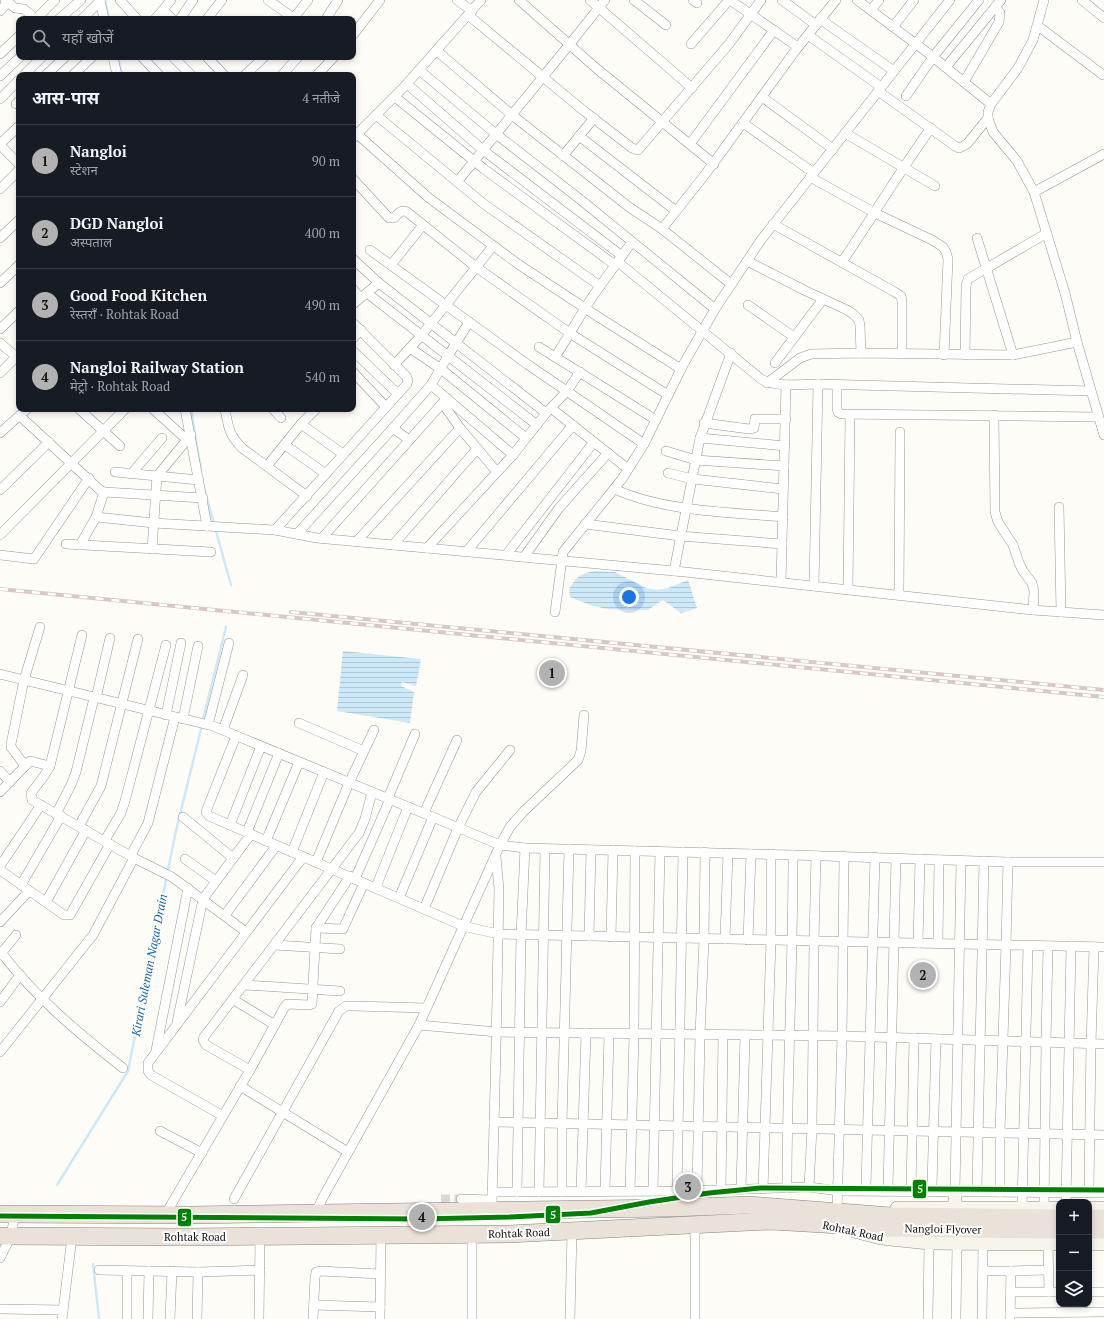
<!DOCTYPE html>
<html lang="hi">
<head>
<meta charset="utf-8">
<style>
  body { margin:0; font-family:"PT Serif","Noto Sans Devanagari",serif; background:#242831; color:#f1f3f6 }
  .controls { position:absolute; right:12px; bottom:12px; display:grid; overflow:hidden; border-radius:8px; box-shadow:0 2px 6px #0003 }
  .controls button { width:36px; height:36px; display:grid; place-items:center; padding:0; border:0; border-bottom:1px solid #363941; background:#171b24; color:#f1f3f6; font:20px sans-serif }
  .you { position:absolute; left:629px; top:597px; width:14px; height:14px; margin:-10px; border:3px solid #fff; border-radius:50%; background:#1a73e8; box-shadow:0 0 0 6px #1a73e833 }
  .badge { display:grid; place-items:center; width:26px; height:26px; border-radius:50%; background:#b2b2b3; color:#111; font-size:13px; font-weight:700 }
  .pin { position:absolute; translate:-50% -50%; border:2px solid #fff; box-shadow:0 1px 4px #0006 }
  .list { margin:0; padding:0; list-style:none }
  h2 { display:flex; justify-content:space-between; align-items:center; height:52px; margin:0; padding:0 16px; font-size:17px }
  h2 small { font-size:13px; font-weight:400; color:#9ea1a6 }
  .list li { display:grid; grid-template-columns:26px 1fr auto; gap:12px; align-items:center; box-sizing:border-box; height:72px; padding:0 16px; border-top:1px solid #363941 }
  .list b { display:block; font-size:15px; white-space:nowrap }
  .list p { margin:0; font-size:13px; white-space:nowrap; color:#9ea1a6 }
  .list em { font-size:13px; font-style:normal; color:#9ea1a6 }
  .icon { flex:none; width:22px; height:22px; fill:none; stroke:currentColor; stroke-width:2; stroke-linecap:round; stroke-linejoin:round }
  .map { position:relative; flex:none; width:1104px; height:1319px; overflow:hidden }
  .search { position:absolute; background:#171b24; box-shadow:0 2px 6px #0003; left:16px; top:16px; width:340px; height:44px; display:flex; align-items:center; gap:10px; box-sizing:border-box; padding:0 14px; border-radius:8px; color:#9ea1a6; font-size:15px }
  .panel { position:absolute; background:#171b24; box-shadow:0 2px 6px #0003; left:16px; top:72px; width:340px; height:340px; border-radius:8px }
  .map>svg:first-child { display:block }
  .water { fill:url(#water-rules) }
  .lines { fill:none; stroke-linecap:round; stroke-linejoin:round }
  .stream { stroke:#cde8f7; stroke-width:2.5 }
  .street-tunnel { stroke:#dad9d4; stroke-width:9; stroke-dasharray:9 4.5; stroke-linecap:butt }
  .street-casing { stroke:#979795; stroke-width:10 }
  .secondary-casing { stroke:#8e8d8b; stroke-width:14 }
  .highway-casing { stroke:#858482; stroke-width:18 }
  .street { stroke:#fffffe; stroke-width:9 }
  .secondary { stroke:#f6f4eb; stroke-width:13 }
  .highway { stroke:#eae1d8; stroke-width:17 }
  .rail-casing { stroke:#d9c6c7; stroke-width:4 }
  .rail { stroke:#fff; stroke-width:2.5; stroke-dasharray:8; stroke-linecap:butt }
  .metro-1-casing { stroke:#fff; stroke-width:8 }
  .metro-1 { stroke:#008000; stroke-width:5 }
  .labels { text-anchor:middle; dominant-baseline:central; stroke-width:4; stroke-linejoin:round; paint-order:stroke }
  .street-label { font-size:11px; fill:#111; stroke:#fff }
  .water-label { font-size:12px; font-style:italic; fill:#1768a6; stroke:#fff }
  .line-badge { stroke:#fff; stroke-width:1.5 }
  .badge-label { font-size:11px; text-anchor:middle; font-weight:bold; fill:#fff }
</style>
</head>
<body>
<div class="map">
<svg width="1104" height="1319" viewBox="0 0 1104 1319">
  <defs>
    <pattern id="water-rules" width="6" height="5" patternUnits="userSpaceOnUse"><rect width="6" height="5" fill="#cde8f7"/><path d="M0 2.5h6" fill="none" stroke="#afc6d3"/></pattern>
  </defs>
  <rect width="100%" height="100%" fill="#fdfcf7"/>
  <g class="water">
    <path d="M597,571L615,572L646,588L657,590L668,588L688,580L697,608L681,613L663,600L648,610L607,609L590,605L570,597L569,589C578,575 581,573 597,571Z"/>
    <path d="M343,651L421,659L416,686L402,682L401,686L414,692L410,723L337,711Z"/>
  </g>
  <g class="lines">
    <g class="stream">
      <path d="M105,0L109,19"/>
      <path d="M118,57L122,75"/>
      <path d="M191,409L201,471"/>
      <path d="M203,484L231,585"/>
      <path d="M203,719L226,627"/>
      <path d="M57,1185L128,1071L175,835L201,729"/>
      <path d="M93,1264L99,1319"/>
    </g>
    <path class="street-tunnel" d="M441,1199H461"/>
    <defs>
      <g id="street">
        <path d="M5,0L15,8L24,9L36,19"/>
        <path d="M100,0L104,19"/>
        <path d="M120,0L137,19"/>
        <path d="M171,0L163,10L172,19"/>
        <path d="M268,0L295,19"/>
        <path d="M457,0L472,11"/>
        <path d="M519,0L596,68L714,164"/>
        <path d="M590,0L692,88"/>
        <path d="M634,0L666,25"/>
        <path d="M693,0L697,3"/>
        <path d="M730,0L798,47"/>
        <path d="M782,0L816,25"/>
        <path d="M857,0L928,53L991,104"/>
        <path d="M1044,0L1033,40L1018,68L991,104L988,112V118L993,132L1017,161L1034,192L1065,293L1077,342L1104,435"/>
        <path d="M1082,0L1104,18"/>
        <path d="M871,10L879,0"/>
        <path d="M0,11L8,2"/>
        <path d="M468,15L584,111L632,148L638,150L729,44L761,0"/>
        <path d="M36,19L55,0"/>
        <path d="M59,19L81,0"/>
        <path d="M82,19L100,1"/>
        <path d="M155,19L163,10"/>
        <path d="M180,19L193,0"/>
        <path d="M207,19L222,0"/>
        <path d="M293,19L308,0"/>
        <path d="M326,19L338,0"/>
        <path d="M820,19L894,71"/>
        <path d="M1038,26L1103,75"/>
        <path d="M893,27L914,0"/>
        <path d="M353,35L380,0"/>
        <path d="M808,35L881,87"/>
        <path d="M691,44L729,0"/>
        <path d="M437,51L512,115L629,207L662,229L731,284"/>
        <path d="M0,54L19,36"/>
        <path d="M113,57L117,75"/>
        <path d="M142,57L159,75"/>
        <path d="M173,57L191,75"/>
        <path d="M207,57L224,75"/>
        <path d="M946,67L1001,0"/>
        <path d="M419,70L496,134L581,200L715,309"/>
        <path d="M24,75L42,57"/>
        <path d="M46,75L65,57"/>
        <path d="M73,75L92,57"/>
        <path d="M245,75L264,57"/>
        <path d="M282,75L298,57"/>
        <path d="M317,75L334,57"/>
        <path d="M0,76L20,57"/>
        <path d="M964,82L999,22L1000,13L996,7"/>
        <path d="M407,84L483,150L622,256"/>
        <path d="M878,91L955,146L959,148L967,144L988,118"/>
        <path d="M906,96L933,57L979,0"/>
        <path d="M395,97L484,169L615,265"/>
        <path d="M762,97L833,149"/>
        <path d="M0,99L19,80"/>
        <path d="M16,104L19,101"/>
        <path d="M376,115L484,204L600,286C583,309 571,333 555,357"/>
        <path d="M743,123L814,173"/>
        <path d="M845,133L935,186"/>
        <path d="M357,134L429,198L518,264L600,318L681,369"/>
        <path d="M579,136L676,211"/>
        <path d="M353,138L403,88L481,0"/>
        <path d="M0,144L19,126"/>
        <path d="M690,144L774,30"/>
        <path d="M0,145L19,164"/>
        <path d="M563,156L594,118"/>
        <path d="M810,177L875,213L932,240L943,247L946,252L948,259L944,355"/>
        <path d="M353,179L389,218H394C398,214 401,209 407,212L476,267L571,334L668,395"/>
        <path d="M457,182L569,45L605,0"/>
        <path d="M0,189L19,170"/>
        <path d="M1034,192L1104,154"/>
        <path d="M773,224L893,291L901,296L902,301V354"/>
        <path d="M662,229L707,172L795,51L836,0"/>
        <path d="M0,238L19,220"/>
        <path d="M977,238L1013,355"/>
        <path d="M370,250L527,364L644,444"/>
        <path d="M353,259L379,283L546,413"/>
        <path d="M747,261L806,291L847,310L853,314L859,320L860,326L861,353"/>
        <path d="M618,262L761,379C777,388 799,384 818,384L1090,391"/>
        <path d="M842,262C872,218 899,172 931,128"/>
        <path d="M391,265L423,225"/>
        <path d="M0,283L19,265"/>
        <path d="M600,286L632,242"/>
        <path d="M353,289L360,298"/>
        <path d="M367,293L537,425"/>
        <path d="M353,304L379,283"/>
        <path d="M748,305L794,337"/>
        <path d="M469,322L448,356L431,385L513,455"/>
        <path d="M0,329L19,311"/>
        <path d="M353,338L361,330"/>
        <path d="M0,343L19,359"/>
        <path d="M539,347L656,420"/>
        <path d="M410,348L441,369L526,438"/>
        <path d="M353,351L398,394"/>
        <path d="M965,355L966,286L968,279L1047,233"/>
        <path d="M775,363L823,299"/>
        <path d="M394,365L421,336L493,246"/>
        <path d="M353,372L386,407"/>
        <path d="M0,373L16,357"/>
        <path d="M767,383L800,358L811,354L861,353L1013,355L1077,342"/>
        <path d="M837,384V409L838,412L841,414L1098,417"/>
        <path d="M443,404L460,428L497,472"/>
        <path d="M551,408L628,469"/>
        <path d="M79,409L120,446"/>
        <path d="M153,409L187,440"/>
        <path d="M185,409L207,526"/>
        <path d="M225,409C228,426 229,435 242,448L307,496"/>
        <path d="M273,409L281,418"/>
        <path d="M994,415L995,512L998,522L1013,545L1019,563L1023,571L1032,583L1034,591L1033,610"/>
        <path d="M20,416L100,490L104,492L203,498"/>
        <path d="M704,423L749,429L754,428L755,419H786"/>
        <path d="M301,424L343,454"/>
        <path d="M0,433L27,409"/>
        <path d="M700,438L785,446"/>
        <path d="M409,440L393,428L431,385"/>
        <path d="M285,445L326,474"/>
        <path d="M666,451L696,460L784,466"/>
        <path d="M267,466L301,424L316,409"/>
        <path d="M115,472L199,480"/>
        <path d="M668,473L693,479L783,489"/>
        <path d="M131,474L162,438"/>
        <path d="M614,489C666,512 727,512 783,517"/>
        <path d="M0,490L49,442"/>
        <path d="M1059,507L1061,612"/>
        <path d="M96,517L104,492"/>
        <path d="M585,524L680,536L782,544"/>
        <path d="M275,530L407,384L408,380L406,376L353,323"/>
        <path d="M297,534L393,428"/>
        <path d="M0,535L125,409"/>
        <path d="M322,538L447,398"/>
        <path d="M357,541L460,428"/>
        <path d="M66,544L211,552"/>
        <path d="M80,545L96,517L154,523L275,530L317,538L685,572L1033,610L1104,615"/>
        <path d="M393,545L477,449"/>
        <path d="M427,548L513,455L546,413L567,391L580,372"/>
        <path d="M152,549L157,476L191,435"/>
        <path d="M467,551L573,425"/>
        <path d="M0,555L34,559L89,478"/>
        <path d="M506,555L594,442"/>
        <path d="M524,557L559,508L608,453"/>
        <path d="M674,571L700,438L731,353"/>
        <path d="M781,582L786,385"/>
        <path d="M814,586L818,384"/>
        <path d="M848,589L850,415"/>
        <path d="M899,595L900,432"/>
        <path d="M555,612L563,552L622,479L644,444L683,365L715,309L761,240L950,0"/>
        <path d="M82,635L50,766L44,776L31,793L32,800L134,858L172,877L246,932"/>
        <path d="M0,674L213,726L500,845L525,848L793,855L1008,862H1104"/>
        <path d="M96,698L110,638"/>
        <path d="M166,715L181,643"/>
        <path d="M183,719L198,646"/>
        <path d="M299,723L364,751"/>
        <path d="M208,725L229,643"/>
        <path d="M223,730L243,675"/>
        <path d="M236,736L207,809L206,812L209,816L463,926L498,934L1104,947"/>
        <path d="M25,766L30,761L50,766"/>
        <path d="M0,771L10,782"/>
        <path d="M0,792L25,766L11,747V744L24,680L40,627"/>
        <path d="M388,798L415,734"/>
        <path d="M424,813L457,740"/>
        <path d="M56,814L71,785L76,772L94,698"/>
        <path d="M183,817L233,858"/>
        <path d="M230,825L261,746"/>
        <path d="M79,826L101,786L138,639"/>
        <path d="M247,832L279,753"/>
        <path d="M105,840L121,813L125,801L166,645"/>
        <path d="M266,841L299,762"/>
        <path d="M292,852L324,772"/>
        <path d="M131,855L148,823L175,717"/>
        <path d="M185,859L216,881"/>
        <path d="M316,862L349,783L374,730"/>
        <path d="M0,866L41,805"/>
        <path d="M0,870L64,915H70L110,844"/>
        <path d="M355,879L390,799"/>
        <path d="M21,885L61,816"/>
        <path d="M376,887L408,807"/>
        <path d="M399,898L433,817"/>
        <path d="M46,902L86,830"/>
        <path d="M424,909L458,828L476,792L510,750"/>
        <path d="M225,915L276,846"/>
        <path d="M0,922L29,891"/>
        <path d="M316,928L343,929L364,883"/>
        <path d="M589,936L591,850"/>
        <path d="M611,937L613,850"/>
        <path d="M725,939L728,853"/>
        <path d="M748,940L751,854"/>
        <path d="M918,943L920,859"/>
        <path d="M938,944L939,860"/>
        <path d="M275,945L340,949"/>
        <path d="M0,951C35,997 77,1032 123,1068"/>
        <path d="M0,955L16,935"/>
        <path d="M245,985L340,991"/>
        <path d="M234,1000L275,1025"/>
        <path d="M0,1002L20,975"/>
        <path d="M177,1022L203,899L251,834"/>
        <path d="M419,1025L497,1032L842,1036L1104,1044"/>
        <path d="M156,1050L188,888"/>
        <path d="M0,1052L93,935L134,858"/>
        <path d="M250,1070L206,1045L203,1040L204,1037L359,833L365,819L372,792"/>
        <path d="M240,1086L348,1152"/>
        <path d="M223,1116L151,1075L148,1071V1063L303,857"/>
        <path d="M494,1122L1104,1135"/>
        <path d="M160,1131L202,1153"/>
        <path d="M866,1186L875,857"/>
        <path d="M932,1186L936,1039"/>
        <path d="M809,1187L812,1128L814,941L816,856"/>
        <path d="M888,1187L896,858"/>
        <path d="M977,1187L984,861"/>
        <path d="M1089,1187L1091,1044L1094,947"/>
        <path d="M787,1188C787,1077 793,966 793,855"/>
        <path d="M741,1189L745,1035"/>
        <path d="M763,1189L771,940V854"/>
        <path d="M697,1190L700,1035L704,939L705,852"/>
        <path d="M721,1190L723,1035"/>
        <path d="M581,1191L586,1033"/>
        <path d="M605,1191L609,1034"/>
        <path d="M630,1191L634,1034L635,851"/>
        <path d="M653,1191L660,851"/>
        <path d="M677,1191L683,852"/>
        <path d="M911,1191L914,1038"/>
        <path d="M955,1191L961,861"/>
        <path d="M492,1192L687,1191L809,1187L839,1191L1104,1193"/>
        <path d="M517,1192L521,935L525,848"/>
        <path d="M539,1192L545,849"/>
        <path d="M562,1192V1124L569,849"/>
        <path d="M1000,1192V1132L1006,945L1008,862"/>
        <path d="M234,1199L339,1011L346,1006H354L426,1008"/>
        <path d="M461,1199L492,1200V1205"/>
        <path d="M492,1200L496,1048L499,889L496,857"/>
        <path d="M1066,1202L1071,946"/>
        <path d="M1022,1208L1028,946"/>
        <path d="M1044,1208L1046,1042L1048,946"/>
        <path d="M837,1211L842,1036L844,856"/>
        <path d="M316,1213L322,1199L419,1025L500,845L510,827L523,812L578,760L581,751L584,715"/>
        <path d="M165,1215L250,1070L284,1008L287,1004L309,1005L312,1004L316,928L350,876"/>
        <path d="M472,1234V1319"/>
        <path d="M1048,1244L1049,1292"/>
        <path d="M0,1258L11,1236L15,1214"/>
        <path d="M99,1270L198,1272"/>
        <path d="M983,1271H1011"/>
        <path d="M1011,1292H1059"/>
        <path d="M1089,1292H1104"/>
        <path d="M314,1305L380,1307"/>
        <path d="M0,1309L63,1310"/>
        <path d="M1010,1313L1104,1312"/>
        <path d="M62,1319L72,1237"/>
        <path d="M127,1319V1271"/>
        <path d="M148,1319L149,1271"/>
        <path d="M170,1319L172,1271"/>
        <path d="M197,1319L198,1272L260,1270"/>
        <path d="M259,1319L260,1237"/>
        <path d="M313,1319L315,1278L316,1272L320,1271L380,1274"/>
        <path d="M380,1319L381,1235"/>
        <path d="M570,1319L572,1231"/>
        <path d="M695,1319V1224"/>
        <path d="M928,1319L929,1243"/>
        <path d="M956,1319L957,1243"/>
        <path d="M982,1319L983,1244"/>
        <path d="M1010,1319L1011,1271L1048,1270"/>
      </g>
      <g id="secondary">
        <path d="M897,1208H1059"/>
        <path d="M955,1208V1191"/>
        <path d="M1089,1208H1104"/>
        <path d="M854,1231L881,1238L929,1243L1059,1244"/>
        <path d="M1089,1244H1104"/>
      </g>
      <g id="highway">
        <path d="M0,1214L191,1215L669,1208L749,1205L891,1216L1059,1218"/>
        <path d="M1089,1218H1104"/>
        <path d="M1089,1230H1104"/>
        <path d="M0,1236L188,1237L509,1234L771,1221L891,1228L1059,1230"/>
      </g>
    </defs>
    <use href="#street" class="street-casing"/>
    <use href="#secondary" class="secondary-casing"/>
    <use href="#highway" class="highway-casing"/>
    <use href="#street" class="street"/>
    <use href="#secondary" class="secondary"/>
    <use href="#highway" class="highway"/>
    <defs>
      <g id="rail">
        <path d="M0,589L1104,697"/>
        <path d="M291,612L1104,690"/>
      </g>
    </defs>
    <use href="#rail" class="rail-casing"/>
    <use href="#rail" class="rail"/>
    <defs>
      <path id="metro-1" d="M0,1216L420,1219L510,1217L591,1213L649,1202L709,1193L760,1188L1104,1190"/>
    </defs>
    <use href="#metro-1" class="metro-1-casing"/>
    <use href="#metro-1" class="metro-1"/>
  </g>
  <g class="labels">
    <g class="street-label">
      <text transform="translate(943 1229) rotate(1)">Nangloi Flyover</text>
      <text transform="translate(853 1231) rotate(12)">Rohtak Road</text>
      <text transform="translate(519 1233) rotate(-2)">Rohtak Road</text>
      <text x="195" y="1237">Rohtak Road</text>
    </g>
    <g class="water-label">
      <text transform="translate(149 965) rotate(-79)">Kirari Suleman Nagar Drain</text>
    </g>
  </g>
  <g class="line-badge">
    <rect x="912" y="1179" width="15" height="20" rx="4" fill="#008000"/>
    <rect x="545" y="1205" width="16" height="19" rx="4" fill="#008000"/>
    <rect x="177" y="1208" width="15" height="19" rx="4" fill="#008000"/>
  </g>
  <g class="badge-label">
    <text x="920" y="1193">5</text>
    <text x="553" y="1219">5</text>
    <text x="184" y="1221">5</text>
  </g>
</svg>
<div class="controls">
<button>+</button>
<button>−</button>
<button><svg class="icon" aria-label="layers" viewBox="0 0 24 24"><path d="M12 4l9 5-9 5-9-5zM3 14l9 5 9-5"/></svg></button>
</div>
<div class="you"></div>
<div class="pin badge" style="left:552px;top:673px">1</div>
<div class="pin badge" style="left:923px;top:975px">2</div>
<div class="pin badge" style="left:688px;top:1187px">3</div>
<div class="pin badge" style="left:422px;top:1217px">4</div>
<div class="search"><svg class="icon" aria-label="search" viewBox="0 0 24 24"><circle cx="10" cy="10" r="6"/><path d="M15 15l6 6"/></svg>यहाँ खोजें</div>
<section class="panel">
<h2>आस-पास<small>4 नतीजे</small></h2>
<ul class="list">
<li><span class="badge">1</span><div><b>Nangloi</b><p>स्टेशन</p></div><em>90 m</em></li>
<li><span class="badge">2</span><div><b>DGD Nangloi</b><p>अस्पताल</p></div><em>400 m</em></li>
<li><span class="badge">3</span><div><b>Good Food Kitchen</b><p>रेस्तराँ · Rohtak Road</p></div><em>490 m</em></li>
<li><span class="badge">4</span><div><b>Nangloi Railway Station</b><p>मेट्रो · Rohtak Road</p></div><em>540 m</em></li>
</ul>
</section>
</div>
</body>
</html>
